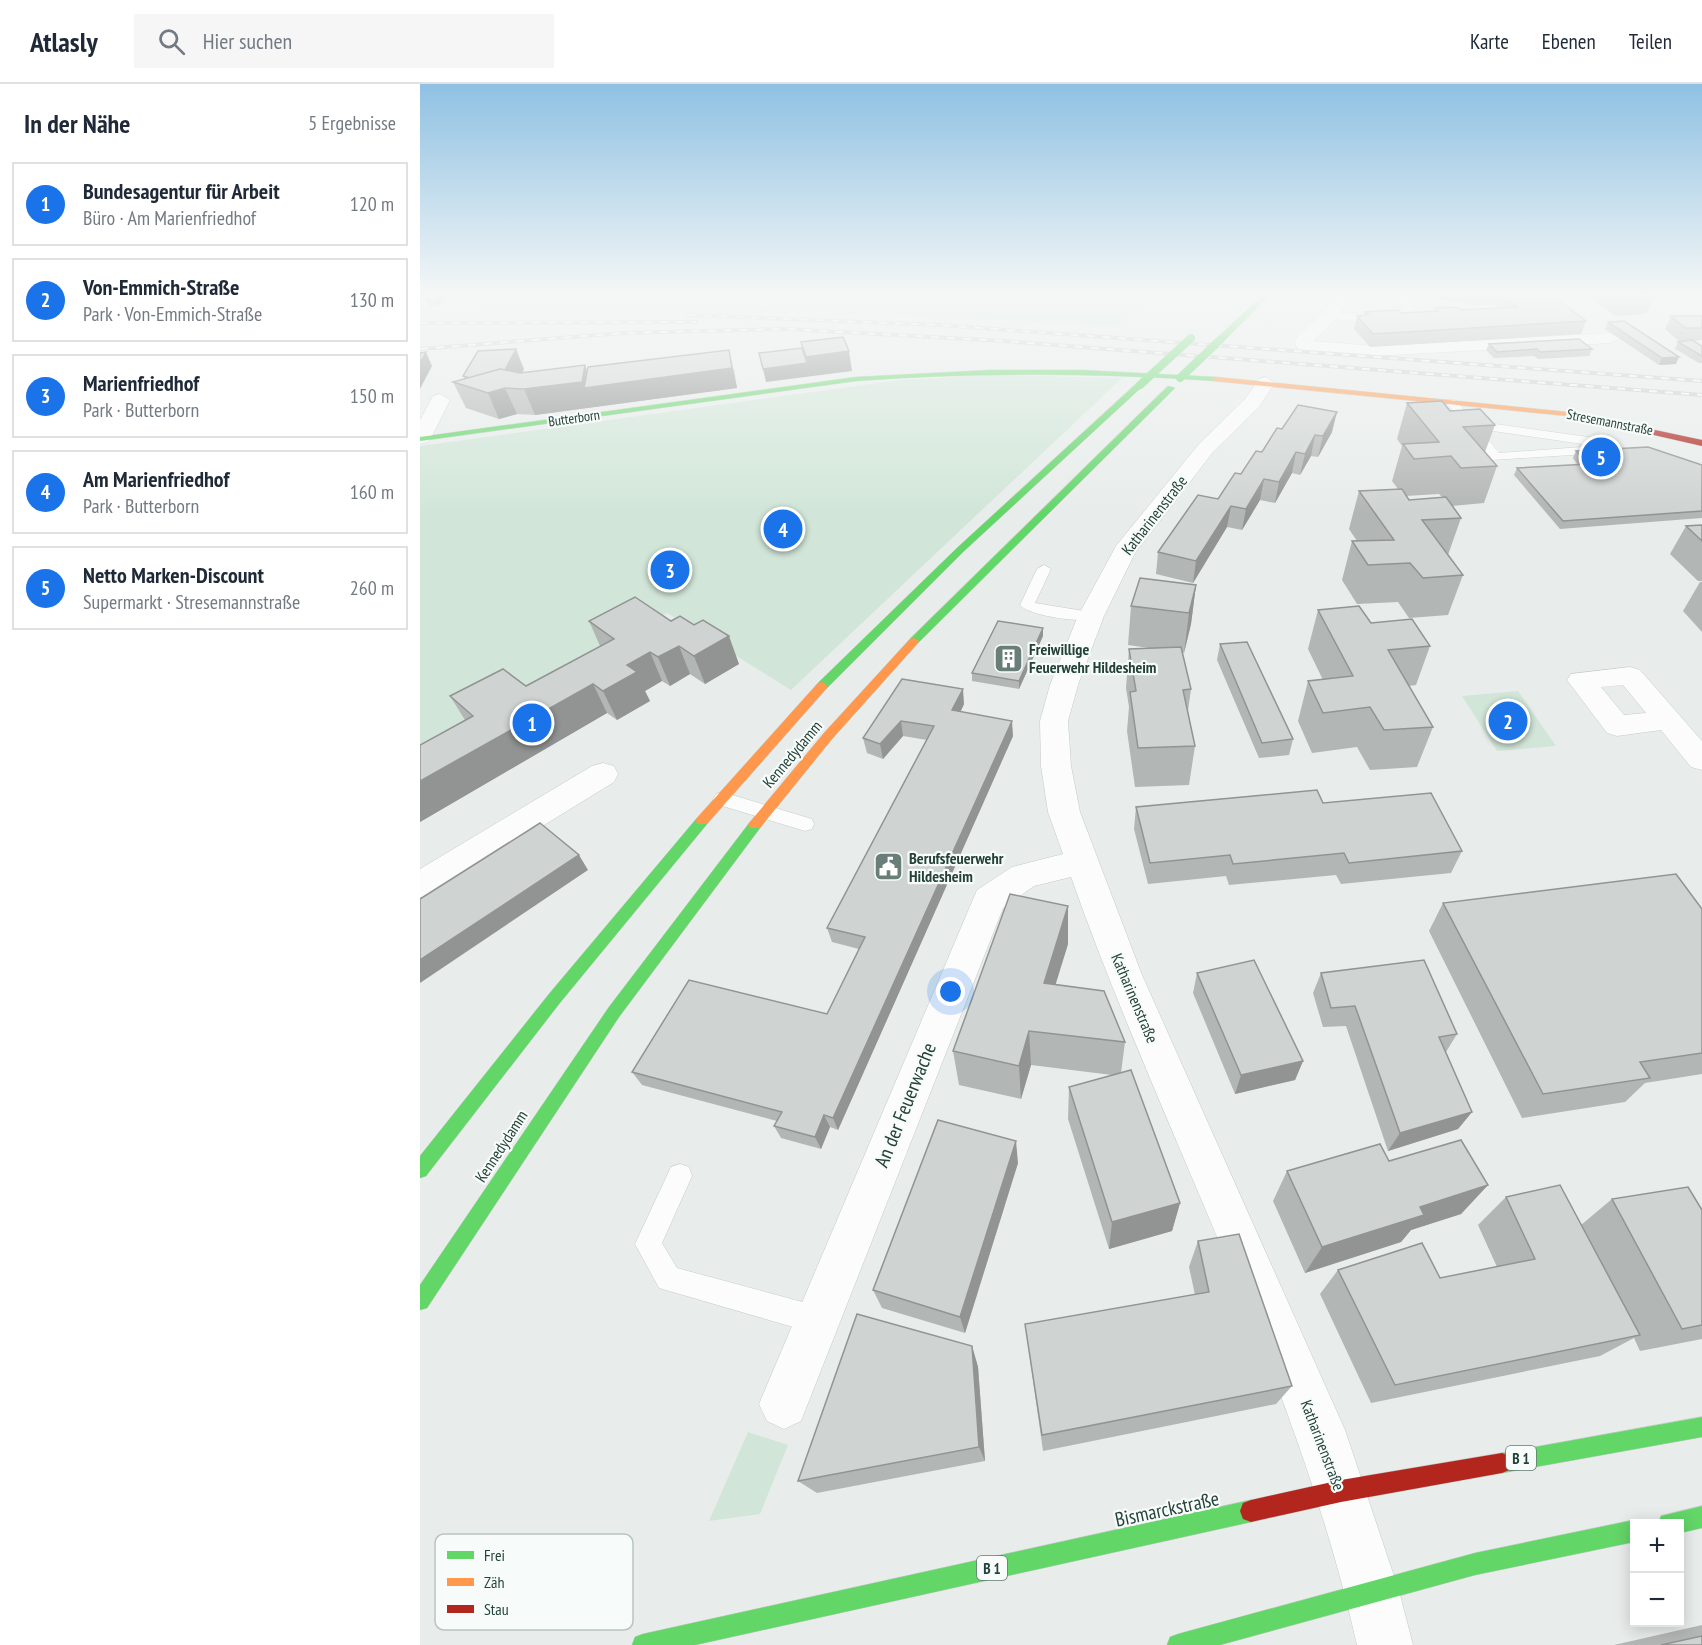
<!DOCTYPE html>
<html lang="de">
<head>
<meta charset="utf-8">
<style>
  body { margin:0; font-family:"PT Sans Narrow",sans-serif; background:#f6f6f7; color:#1f2937 }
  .controls { position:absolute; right:18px; bottom:18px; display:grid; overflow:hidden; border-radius:0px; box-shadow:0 3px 15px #0003 }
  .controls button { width:54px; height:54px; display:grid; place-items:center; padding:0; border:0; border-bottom:2px solid #e0e1e3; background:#fff; color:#1f2937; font:30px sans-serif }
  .you { position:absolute; left:531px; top:908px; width:21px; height:21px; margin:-15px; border:4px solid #fff; border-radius:50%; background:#1a73e8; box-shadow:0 0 0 9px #1a73e833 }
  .badge { display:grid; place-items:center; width:39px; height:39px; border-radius:50%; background:#1a73e8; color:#fff; font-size:20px; font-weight:700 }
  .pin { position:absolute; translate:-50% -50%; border:3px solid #fff; box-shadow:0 2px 6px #0006 }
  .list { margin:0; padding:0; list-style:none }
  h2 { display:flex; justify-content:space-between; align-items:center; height:78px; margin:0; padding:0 24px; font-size:26px }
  h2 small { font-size:20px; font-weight:400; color:#747a83 }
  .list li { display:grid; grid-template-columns:39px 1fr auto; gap:18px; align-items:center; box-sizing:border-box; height:84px; margin:0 12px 12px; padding:0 12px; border:2px solid #e0e1e3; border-radius:0px }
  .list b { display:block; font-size:22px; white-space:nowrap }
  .list p { margin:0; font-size:20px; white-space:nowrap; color:#747a83 }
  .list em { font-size:20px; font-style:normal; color:#747a83 }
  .icon { flex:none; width:33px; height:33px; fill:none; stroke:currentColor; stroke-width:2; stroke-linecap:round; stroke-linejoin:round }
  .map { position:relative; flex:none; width:1282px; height:1561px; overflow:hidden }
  header { display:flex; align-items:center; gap:36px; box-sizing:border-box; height:84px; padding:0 30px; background:#fff; border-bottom:2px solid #e0e1e3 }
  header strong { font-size:28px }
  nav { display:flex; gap:33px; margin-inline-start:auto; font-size:21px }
  .search { width:420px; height:54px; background:#f6f6f7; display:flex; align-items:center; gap:15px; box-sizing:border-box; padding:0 21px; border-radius:0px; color:#747a83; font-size:22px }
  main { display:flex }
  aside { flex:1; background:#fff }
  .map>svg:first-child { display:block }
  .green { fill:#d1e6d8 }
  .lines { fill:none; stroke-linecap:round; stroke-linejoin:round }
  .lane-casing { stroke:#c5cac8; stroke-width:1 }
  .street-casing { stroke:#c5cac8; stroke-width:1 }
  .fast-casing { stroke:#c3cbc8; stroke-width:1 }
  .slow-casing { stroke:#c3cbc8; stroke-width:1 }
  .jam-casing { stroke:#c3cbc8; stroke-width:1 }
  .lane { fill:#fcfcfc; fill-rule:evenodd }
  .street { fill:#fcfcfc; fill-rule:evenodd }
  .fast { fill:#63d668; fill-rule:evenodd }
  .slow { fill:#ff974d; fill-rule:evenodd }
  .jam { fill:#b3261e; fill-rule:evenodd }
  .rail-casing { stroke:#c9cdcc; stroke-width:4 }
  .rail { stroke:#f7fbf9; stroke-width:2; stroke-dasharray:8; stroke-linecap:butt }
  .fast-bridge-casing { stroke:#c3ccc9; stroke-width:8; stroke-linecap:butt }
  .fast-bridge { stroke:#63d668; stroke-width:8 }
  .wall { fill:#b2b6b5; fill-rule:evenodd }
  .shaded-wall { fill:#919493 }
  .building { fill:#cfd4d2; stroke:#919493; stroke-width:1.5 }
  .labels { text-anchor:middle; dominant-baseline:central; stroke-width:4.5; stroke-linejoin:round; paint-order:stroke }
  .far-street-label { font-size:14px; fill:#24423a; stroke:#f7fbf9 }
  .shield { fill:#f7fbf9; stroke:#637a73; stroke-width:1.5 }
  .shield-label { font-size:15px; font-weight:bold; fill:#24423a }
  .street-label { font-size:16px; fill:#24423a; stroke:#f7fbf9 }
  .poi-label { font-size:16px; font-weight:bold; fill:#24423a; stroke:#f7fbf9; text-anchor:start }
  .near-street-label { font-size:20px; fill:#24423a; stroke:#f7fbf9 }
  .key { fill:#f7fbf9; stroke:#b8c4c0; stroke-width:1.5 }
  .key-label { font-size:16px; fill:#24423a }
</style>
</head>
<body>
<header>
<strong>Atlasly</strong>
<div class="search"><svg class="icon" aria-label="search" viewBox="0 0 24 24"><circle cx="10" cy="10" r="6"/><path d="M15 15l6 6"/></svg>Hier suchen</div>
<nav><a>Karte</a><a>Ebenen</a><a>Teilen</a></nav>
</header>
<main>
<aside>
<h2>In der Nähe<small>5 Ergebnisse</small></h2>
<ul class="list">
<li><span class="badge">1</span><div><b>Bundesagentur für Arbeit</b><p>Büro · Am Marienfriedhof</p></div><em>120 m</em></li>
<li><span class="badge">2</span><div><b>Von-Emmich-Straße</b><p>Park · Von-Emmich-Straße</p></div><em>130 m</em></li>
<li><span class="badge">3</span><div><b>Marienfriedhof</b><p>Park · Butterborn</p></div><em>150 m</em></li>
<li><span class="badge">4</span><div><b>Am Marienfriedhof</b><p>Park · Butterborn</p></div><em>160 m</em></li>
<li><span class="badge">5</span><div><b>Netto Marken-Discount</b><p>Supermarkt · Stresemannstraße</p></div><em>260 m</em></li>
</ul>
</aside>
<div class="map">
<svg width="1282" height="1561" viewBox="0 0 1282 1561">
  <rect width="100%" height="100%" fill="#e8edeb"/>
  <g class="green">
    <path d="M73,211H733L696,242L468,231L58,224Z"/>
    <path d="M571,291L702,294L371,606L247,529L0,664V362L480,296Z"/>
    <path d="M1098,607L1136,662L1077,667L1042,612Z"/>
    <path d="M328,1348L368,1361L340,1430L289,1437Z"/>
  </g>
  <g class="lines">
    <defs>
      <g id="lane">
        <path d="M964,211H978L993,216V236L948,238L909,235L904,232L909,229L984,231L985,220Z"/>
        <path d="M1027,316H1035L1050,332L1068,339L1182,355L1186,356L1189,365L1183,369L1072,376L1046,343L1050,340L1042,336L1027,320ZM1058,343L1066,346L1176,362L1079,369Z"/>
        <path d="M624,481L631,485L615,519L676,529L679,532L676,535C662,539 609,532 600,521L617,485Z"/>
        <path d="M302,708L392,735L394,740L392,745L385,747L296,720L293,715L296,710Z"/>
        <path d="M260,1080L269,1083L272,1092L242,1159L257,1184L397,1222L407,1226L411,1236L407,1246L397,1250L239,1204L215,1160L251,1083Z"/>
      </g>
      <g id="street">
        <path d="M917,211H933L915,236L893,257L955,262L1191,249L1200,254L1191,259L955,272L878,266L874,257L877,253L903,228Z"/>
        <path d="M1263,211H1282V218L1272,217Z"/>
        <path d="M846,293L855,299L839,323L793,368L715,469L684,532L658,601L648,637L651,682L660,728L722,891L925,1346L979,1507L993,1561H937C877,1294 742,1050 651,793L614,802L583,824L381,1337L364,1345L347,1337L339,1320L557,806L592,783L643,770L628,728L621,682L620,637L630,601L658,532L696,462L779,360L825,315L839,295Z"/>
        <path d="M20,310L30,316L11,354L8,358L0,360V336L13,312Z"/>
        <path d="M1210,583L1220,586L1282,657V686L1271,683L1241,646L1197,652L1187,649L1147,596L1151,590ZM1203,601L1226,629L1204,631L1181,603Z"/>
        <path d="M183,679L194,682L198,690L194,698L12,810L0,814V785L172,682Z"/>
      </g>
      <g id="fast">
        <path d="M843,211H850L803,258H797V254Z"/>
        <path d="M571,286H661L796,293L800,295L796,297C676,289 556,288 436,297L0,357V353L436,293Z"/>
        <path d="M717,299L724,301L543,468L406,605H398V599L537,464Z"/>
        <path d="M748,302L755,304L498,559H490V555Z"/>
        <path d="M282,732L287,734L288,737L287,740L139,920L6,1092L0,1094V1072L129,910L277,734Z"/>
        <path d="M335,736L340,738L342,741L340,744L199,933L7,1224L0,1226V1201L189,923L330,738Z"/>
        <path d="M1282,1333V1353L1082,1389L1075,1386L1072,1379L1075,1372L1082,1369Z"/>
        <path d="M831,1416L839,1419L842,1427L839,1435L831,1438L275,1561H212L215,1553L223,1550Z"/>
        <path d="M1282,1422V1444L1260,1449V1440H1238L1241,1432Z"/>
        <path d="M1214,1436L1222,1440H1214V1458L1055,1491L800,1561H747L750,1553L758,1550L1055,1469Z"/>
      </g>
      <g id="slow">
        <path d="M796,293L1158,329L1162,331L1158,333L793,297V293Z"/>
        <path d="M494,554L499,557L498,559L412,655L340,744H330L328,741L330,738L404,649L490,555Z"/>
        <path d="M402,598L408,602L406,605L287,740H277L276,737L277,734L398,599Z"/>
      </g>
      <g id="jam">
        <path d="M1155,329L1282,356V362L1155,333Z"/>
        <path d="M1082,1369L1089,1372L1092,1379L1089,1386L1082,1389L921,1418L831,1438L823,1435L820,1427L823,1419L831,1416L921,1396Z"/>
      </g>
    </defs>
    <use href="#lane" class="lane-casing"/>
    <use href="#street" class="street-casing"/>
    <use href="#fast" class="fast-casing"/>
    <use href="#slow" class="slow-casing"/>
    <use href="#jam" class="jam-casing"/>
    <use href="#lane" class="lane"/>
    <use href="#street" class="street"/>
    <use href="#fast" class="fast"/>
    <use href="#slow" class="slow"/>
    <use href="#jam" class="jam"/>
    <defs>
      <g id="rail">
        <path d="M267,231L520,241L1282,297"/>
        <path d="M0,239L276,238"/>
        <path d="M0,265L203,249L366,245L584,257L1282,311"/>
      </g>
    </defs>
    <use href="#rail" class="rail-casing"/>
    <use href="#rail" class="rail"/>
    <defs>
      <g id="fast-bridge">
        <path d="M760,294L800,256"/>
        <path d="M720,301L771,254"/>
      </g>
    </defs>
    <use href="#fast-bridge" class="fast-bridge-casing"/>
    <use href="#fast-bridge" class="fast-bridge"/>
  </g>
  <g class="wall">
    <path d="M11,211H22L24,215L17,222H9L6,216Z"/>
    <path d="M989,211H1132L1166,237L1161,250L950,263L934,245L937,232L944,231L945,228L981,229L1014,227L1015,224L1041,226L1080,224L1075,220L1055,221Z"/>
    <path d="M1167,211H1233L1234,212L1226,230L1196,232Z"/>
    <path d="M1251,232H1282V256L1273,257L1282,262V279H1279L1255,265L1258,258L1268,257H1259L1245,245Z"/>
    <path d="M1188,238L1256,280L1239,281L1185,245Z"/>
    <path d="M1069,260L1172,265L1169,272L1118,275L1114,272L1074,274L1066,266Z"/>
    <path d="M104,285L102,289L167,287L314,285L317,304L115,331L97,330L79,335L46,324L33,298L45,295L43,292Z"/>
    <path d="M987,319L1030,327L1075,341L1065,368L1077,382L1064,419L1032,422L1041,434L1028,471L1043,491L1028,531L989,534L978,518L937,520L922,496L932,457H937L929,445L939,407L978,405L972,397L982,362L977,355ZM1019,410L1022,413L989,416L986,412Z"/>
    <path d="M862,345L912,348L898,373L891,372L880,391L872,389L855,419L840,416L822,446L807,443L773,499L736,490L738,468L798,415Z"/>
    <path d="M1156,367L1282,381V434L1140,445L1094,391L1097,384L1158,381L1153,374Z"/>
    <path d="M1282,441V497H1278L1250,470L1266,442Z"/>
    <path d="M1280,498H1282V548L1263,527Z"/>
    <path d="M776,501L771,540L764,569L762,568L771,605L768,627L775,662L769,701L715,703L707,647L709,623L706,604L709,565L729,564L708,561L711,522Z"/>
    <path d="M898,526L951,539L1010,562L996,601L989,602L1013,643L997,683L950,686L937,663L892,669L878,637L888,597L903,596L888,565Z"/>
    <path d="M169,537H251L319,580L285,600L270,590L250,602L242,597L225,607L230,617L197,636L187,629L0,738V661L45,636L30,612L106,602L180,562Z"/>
    <path d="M623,552L599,605L552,597V589Z"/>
    <path d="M800,560L873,655L869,671L839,674L797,576Z"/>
    <path d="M482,595L544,620L541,627L593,652L418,1046L410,1043L401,1065L361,1054L354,1042L357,1037L222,1001L212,988L407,930L439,865L412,858L407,844L507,656L483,652L463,675L447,669L443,654Z"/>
    <path d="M903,719L1042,767L1031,789L921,800L916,791L809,801L806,792L728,800L714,745L716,723Z"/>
    <path d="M1023,819L1282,825V990L1225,999L1205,1018L1102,1034L1009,847Z"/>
    <path d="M648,860L635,901L705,958L701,989L760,1119L752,1147L689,1165L648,1035L649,1003L692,991L611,981L601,1015L539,1001L533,967Z"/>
    <path d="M777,889L883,977L875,996L815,1010L773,909Z"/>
    <path d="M901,889L1037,950L1026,968L1052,1028L1038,1045L968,1067L926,942L903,943L893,909Z"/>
    <path d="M969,1077L1068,1101L1041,1130L991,1146L981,1158L885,1189L853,1117L867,1087Z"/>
    <path d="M598,1079L545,1249L462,1224L453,1206Z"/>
    <path d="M1086,1113L1161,1141L1192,1115L1282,1126V1255L1220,1267L1214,1254L1180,1272L951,1319L900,1210L918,1186L1020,1194L1077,1183L1058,1141Z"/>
    <path d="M778,1157L872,1302L856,1320L623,1367L605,1240L775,1211L769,1183Z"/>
    <path d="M552,1262L558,1283L565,1377L397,1409L378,1397Z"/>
    <path d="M1282,1541V1561H1194Z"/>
  </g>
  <g class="shaded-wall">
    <path d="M19,211H22L24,215L17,222L14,216Z"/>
    <path d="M96,265L104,285L94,304H85L97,330L79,335L68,309Z"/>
    <path d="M309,266L317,304L115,331L104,305L165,281L173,303Z"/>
    <path d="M429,267L432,287L346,298L343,285L387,279L386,273Z"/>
    <path d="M6,268L12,282L0,305V279Z"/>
    <path d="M1259,273L1256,280L1239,281L1242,274Z"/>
    <path d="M917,328L912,348L898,373L903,352Z"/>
    <path d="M895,351L891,372L880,391L885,370Z"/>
    <path d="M876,368L872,389L855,419L859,398Z"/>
    <path d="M844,395L840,416L822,446L826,425Z"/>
    <path d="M811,422L807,443L773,499L776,477Z"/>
    <path d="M776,501L771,540L764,569L769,529Z"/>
    <path d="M623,544V552L599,605V597Z"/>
    <path d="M309,552L319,580L285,600L274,572Z"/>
    <path d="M259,562L270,590L250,602L238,573Z"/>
    <path d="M230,568L242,597L225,607L230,617L197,636L183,607L207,581Z"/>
    <path d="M173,600L187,629L0,738V697Z"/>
    <path d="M543,605L544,620L534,641L532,626Z"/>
    <path d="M481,637L483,652L463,675L460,660Z"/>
    <path d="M592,637L593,652L418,1046L413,1034Z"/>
    <path d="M159,771L168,786L0,899V876Z"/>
    <path d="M648,822V860L625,935L624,899Z"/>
    <path d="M609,947L611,981L601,1015L599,982Z"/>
    <path d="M883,977L875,996L815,1010L821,991Z"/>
    <path d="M1052,1028L1038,1045L968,1067L980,1049Z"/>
    <path d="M404,1031L410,1043L401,1065L395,1053Z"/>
    <path d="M596,1057L598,1079L545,1249L540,1233Z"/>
    <path d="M1068,1101L1041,1130L991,1146L981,1158L885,1189L902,1163L1000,1123Z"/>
    <path d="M760,1119L752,1147L689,1165L692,1138Z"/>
    <path d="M552,1262L558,1283L565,1377L559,1363Z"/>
  </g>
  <g class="building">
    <path d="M11,211H19L14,216H6Z"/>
    <path d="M1083,211H1132L1166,237L953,250L937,232L948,231L945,228L978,226L981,229L1018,227L1015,224L1037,223L1041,226L1098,223Z"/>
    <path d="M1200,211H1233L1234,212L1203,213Z"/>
    <path d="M1251,232H1282V244H1265Z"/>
    <path d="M1204,237L1259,273L1242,274L1188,238Z"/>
    <path d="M423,253L429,267L386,273L381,258Z"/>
    <path d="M1159,255L1172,265L1120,268L1117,265L1077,268L1069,260Z"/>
    <path d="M1272,256L1282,262V272L1258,258Z"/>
    <path d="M382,264L387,279L343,285L339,269Z"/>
    <path d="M96,265L85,286L80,285L50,294L43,292L58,267Z"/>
    <path d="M309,266L312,284L164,304L168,283Z"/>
    <path d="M6,268L0,279V269Z"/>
    <path d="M165,281L162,298L104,305L85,304L68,309L33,298L80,285L100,289Z"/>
    <path d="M1022,317L1030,327L1060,325L1075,341L1043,343L1077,382L1041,384L1031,372L994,375L983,360L1019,358L987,319Z"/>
    <path d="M878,321L917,328L903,352L895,351L885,370L876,368L859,398L844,395L826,425L811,422L776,477L738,468L778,411L798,415L815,389L821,390L836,367L842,368L857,344L862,345Z"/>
    <path d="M1228,363L1282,381V427L1143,437L1097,384L1168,380L1156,367Z"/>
    <path d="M982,405L989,416L1026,413L1041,434L1002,436L1043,491L1003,494L990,479L948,481L932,457L974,456L939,407Z"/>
    <path d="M1282,441V457L1266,442Z"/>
    <path d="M720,494L776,501L769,529L711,522Z"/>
    <path d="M215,513L251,537L260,532L274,541L283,536L309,552L274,572L259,562L238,573L230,568L207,581L217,588L183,607L173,600L0,697V661L53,632L30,612L83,585L106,602L194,555L169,537Z"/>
    <path d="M939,522L951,539L992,535L1010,562L968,566L1013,643L964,646L950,623L903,629L888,597L933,592L898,526Z"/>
    <path d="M578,537L623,544L599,597L552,589Z"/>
    <path d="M827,558L873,655L842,659L800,560Z"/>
    <path d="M761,563L771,605L763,606L775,662L718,664L710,608L716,607L709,565Z"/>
    <path d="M482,595L543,605L532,626L592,637L413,1034L404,1031L395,1053L354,1042L362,1028L212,988L269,896L407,930L445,853L407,844L514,642L481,637L460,660L443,654Z"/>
    <path d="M897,706L903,719L1011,709L1042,767L929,779L924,769L813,780L810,771L730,779L716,723Z"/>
    <path d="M120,739L159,771L0,876V815Z"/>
    <path d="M1256,790L1282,825V969L1220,978L1230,994L1123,1010L1023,819Z"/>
    <path d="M590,810L648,822L624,899L684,907L705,958L609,947L599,982L533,967Z"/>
    <path d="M834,876L883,977L821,991L777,889Z"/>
    <path d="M1004,876L1037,950L1019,953L1052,1028L980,1049L935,922L911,924L901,889Z"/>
    <path d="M711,986L760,1119L692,1138L649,1003Z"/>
    <path d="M518,1036L596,1057L540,1233L453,1206Z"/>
    <path d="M1041,1056L1068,1101L1000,1123L1004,1131L902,1163L867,1087L960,1060L969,1077Z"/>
    <path d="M1140,1101L1220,1251L975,1301L918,1186L1002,1159L1020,1194L1115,1175L1086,1113Z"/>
    <path d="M1268,1103L1282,1126V1241L1262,1245L1192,1115Z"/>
    <path d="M819,1150L872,1302L622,1351L605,1240L789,1208L778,1157Z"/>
    <path d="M437,1230L552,1262L559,1363L378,1397Z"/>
    <path d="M1282,1552V1561H1241Z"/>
  </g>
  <linearGradient id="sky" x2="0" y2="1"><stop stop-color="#8fc1e3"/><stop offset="0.49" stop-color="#f5f7f6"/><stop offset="1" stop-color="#f5f7f6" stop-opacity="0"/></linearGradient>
  <rect width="1282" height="429" fill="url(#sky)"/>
  <defs>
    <symbol id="building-square" viewBox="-11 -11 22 22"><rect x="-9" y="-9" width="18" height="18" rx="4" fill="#697e78" stroke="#f7fbf9"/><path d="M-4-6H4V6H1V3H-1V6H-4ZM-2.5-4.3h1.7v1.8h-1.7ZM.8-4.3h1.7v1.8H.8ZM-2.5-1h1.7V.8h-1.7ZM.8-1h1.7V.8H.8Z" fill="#fff"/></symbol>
    <symbol id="civic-square" viewBox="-11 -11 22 22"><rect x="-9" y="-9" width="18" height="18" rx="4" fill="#697e78" stroke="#f7fbf9"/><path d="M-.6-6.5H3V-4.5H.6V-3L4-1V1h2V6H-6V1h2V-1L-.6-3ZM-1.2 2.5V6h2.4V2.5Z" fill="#fff"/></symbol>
  </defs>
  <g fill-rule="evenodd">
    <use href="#building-square" x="572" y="558" width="33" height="33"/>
    <use href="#civic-square" x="452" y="766" width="33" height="33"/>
  </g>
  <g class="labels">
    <g class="far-street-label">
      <text transform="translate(154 334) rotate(-8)">Butterborn</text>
      <text transform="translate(1190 338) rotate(11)">Stresemannstraße</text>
    </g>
    <g class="shield">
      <rect x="1086" y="1362" width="30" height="24" rx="4.5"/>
      <rect x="557" y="1472" width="30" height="24" rx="4.5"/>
    </g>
    <g class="shield-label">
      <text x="1101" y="1374">B 1</text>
      <text x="572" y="1484">B 1</text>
    </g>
    <g class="street-label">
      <text transform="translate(734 431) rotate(-52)">Katharinenstraße</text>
      <text transform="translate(372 670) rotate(-50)">Kennedydamm</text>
      <text transform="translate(715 914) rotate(67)">Katharinenstraße</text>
      <text transform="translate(81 1062) rotate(-57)">Kennedydamm</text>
      <text transform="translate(903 1361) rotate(69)">Katharinenstraße</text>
    </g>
    <g class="poi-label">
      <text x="609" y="565">Freiwillige<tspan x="609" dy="18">Feuerwehr Hildesheim</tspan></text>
      <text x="489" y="774">Berufsfeuerwehr<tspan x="489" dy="18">Hildesheim</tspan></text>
    </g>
    <g class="near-street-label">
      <text transform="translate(485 1021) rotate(-68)">An der Feuerwache</text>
      <text transform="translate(747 1425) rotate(-12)">Bismarckstraße</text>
    </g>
  </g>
  <rect x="15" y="1450" width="198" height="96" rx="9" class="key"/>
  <rect x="27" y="1467" width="27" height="8" fill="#63d668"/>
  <rect x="27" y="1494" width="27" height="8" fill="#ff974d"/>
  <rect x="27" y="1521" width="27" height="8" fill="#b3261e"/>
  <g class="key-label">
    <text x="64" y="1477">Frei</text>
    <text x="64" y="1504">Zäh</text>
    <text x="64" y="1531">Stau</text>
  </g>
</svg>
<div class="controls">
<button>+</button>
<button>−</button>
</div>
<div class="you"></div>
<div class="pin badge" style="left:112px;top:639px">1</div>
<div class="pin badge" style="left:1088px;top:637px">2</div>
<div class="pin badge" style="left:250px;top:486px">3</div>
<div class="pin badge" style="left:363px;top:445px">4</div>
<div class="pin badge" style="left:1181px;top:373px">5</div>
</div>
</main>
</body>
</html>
